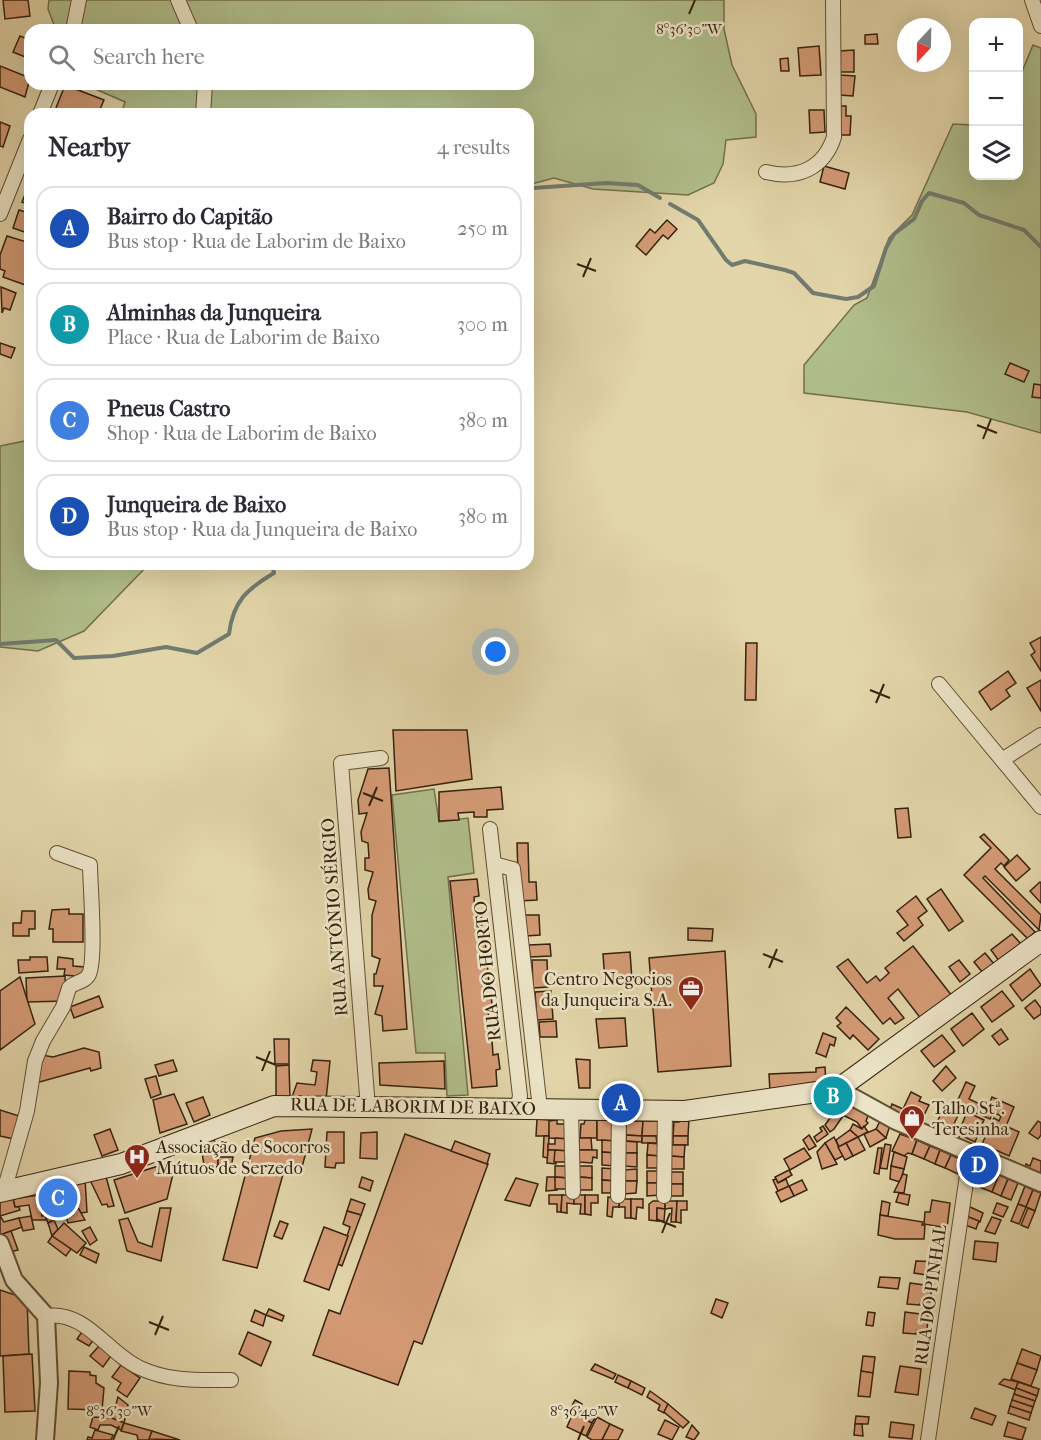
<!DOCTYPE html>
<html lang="en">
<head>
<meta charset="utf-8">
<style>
  body { margin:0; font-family:"IM FELL French Canon",serif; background:#f7f7f7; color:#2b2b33 }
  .controls { position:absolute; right:18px; top:18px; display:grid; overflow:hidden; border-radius:12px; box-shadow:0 6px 24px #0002 }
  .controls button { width:54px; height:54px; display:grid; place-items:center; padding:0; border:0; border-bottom:2px solid #e1e1e2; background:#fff; color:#2b2b33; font:30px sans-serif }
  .compass { position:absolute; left:897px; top:18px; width:54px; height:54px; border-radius:50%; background:#fff; box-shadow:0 6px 24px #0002; rotate:202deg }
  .you { position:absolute; left:496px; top:652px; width:21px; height:21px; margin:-15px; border:4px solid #fff; border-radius:50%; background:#1a73e8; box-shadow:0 0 0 9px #1a73e833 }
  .badge { display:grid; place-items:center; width:39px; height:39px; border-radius:50%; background:#8f2418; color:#fff; font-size:20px; font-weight:700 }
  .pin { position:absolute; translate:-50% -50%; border:3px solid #fff; box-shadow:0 2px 6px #0006 }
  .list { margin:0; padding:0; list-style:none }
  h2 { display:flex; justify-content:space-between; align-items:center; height:78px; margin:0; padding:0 24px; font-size:26px }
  h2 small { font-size:20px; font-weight:400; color:#7c7c81 }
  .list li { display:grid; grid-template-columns:39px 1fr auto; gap:18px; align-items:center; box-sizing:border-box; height:84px; margin:0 12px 12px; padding:0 12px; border:2px solid #e1e1e2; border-radius:18px }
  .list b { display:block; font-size:22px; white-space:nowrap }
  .list p { margin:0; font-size:20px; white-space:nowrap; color:#7c7c81 }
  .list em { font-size:20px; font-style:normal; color:#7c7c81 }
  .icon { flex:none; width:33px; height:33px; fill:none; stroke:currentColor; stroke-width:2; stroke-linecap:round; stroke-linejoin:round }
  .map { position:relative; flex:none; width:1041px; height:1440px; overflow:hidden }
  .search { position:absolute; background:#fff; box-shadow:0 6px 24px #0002; left:24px; top:24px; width:510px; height:66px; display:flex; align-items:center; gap:15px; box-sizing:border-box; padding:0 21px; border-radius:18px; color:#7c7c81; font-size:22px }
  .panel { position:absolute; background:#fff; box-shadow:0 6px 24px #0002; left:24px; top:108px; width:510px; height:462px; border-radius:18px }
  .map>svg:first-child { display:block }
  .green { fill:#b0be8b; stroke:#73704c; stroke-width:1.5 }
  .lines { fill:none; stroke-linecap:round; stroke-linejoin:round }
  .stream { stroke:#717b70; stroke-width:4 }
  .building { fill:#d49b75; stroke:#36220e; stroke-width:1.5 }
  .minor-casing { stroke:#614f35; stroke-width:16 }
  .tertiary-casing { stroke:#614f35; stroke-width:20 }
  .secondary-casing { stroke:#36220e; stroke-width:22 }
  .minor { stroke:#ece4c7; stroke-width:14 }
  .tertiary { stroke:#ece4c7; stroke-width:16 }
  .secondary { stroke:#ece4c7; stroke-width:20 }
  .ticks { fill:none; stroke:#36220e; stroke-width:2 }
  .labels { text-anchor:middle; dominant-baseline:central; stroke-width:5; stroke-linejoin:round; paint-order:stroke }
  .street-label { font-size:18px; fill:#36220e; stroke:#ece4c7 }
  .poi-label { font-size:18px; fill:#36220e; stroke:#ece4c7; text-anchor:start }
  .ticks-label { font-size:15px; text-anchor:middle; fill:#36220e; stroke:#ece4c7; stroke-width:5; stroke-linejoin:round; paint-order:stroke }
</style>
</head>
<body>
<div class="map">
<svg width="1041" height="1440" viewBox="0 0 1041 1440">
  <rect width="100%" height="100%" fill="#e2d5a9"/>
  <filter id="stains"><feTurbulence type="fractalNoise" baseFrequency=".00333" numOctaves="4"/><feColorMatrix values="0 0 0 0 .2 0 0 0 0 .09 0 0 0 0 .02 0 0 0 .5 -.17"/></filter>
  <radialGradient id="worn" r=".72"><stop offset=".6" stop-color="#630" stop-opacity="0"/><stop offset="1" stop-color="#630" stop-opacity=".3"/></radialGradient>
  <g class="green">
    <path d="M49,0H724V29L732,65L756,114V137L726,140L723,164L714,183L688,195L593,189L554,178L528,185V114H121L125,102L84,84H528V30H56L48,9Z"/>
    <path d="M1033,45L1041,48V433L967,412L804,393V365L854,305L867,298L889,238L912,215L953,124L973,125L974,176H1018L1019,79Z"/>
    <path d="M30,440V564H149L84,631L38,651L0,647V446Z"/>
    <path d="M434,789L439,822L468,818L474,873L448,877L468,1095L447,1096L445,1053H416L392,795Z"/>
  </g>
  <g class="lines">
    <g class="stream">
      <path d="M528,196L533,188L606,183L638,185L660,198"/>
      <path d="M670,204L698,220L726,260L732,265L745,261L785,270L794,273L813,293L846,299L858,297L874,286L886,248L894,234L914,219L922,201L929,193L964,203L979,215L1024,230L1041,247"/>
      <path d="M0,644L56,640L74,658L113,656L166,647L197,653L229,634C233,601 247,589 274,573L272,564"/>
    </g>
  </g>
  <g class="building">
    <path d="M3,0H28L30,16L5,19Z"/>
    <path d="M877,34L878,44H865V35Z"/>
    <path d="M20,36L30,40V59L13,52Z"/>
    <path d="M819,46L821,75L800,76L798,48Z"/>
    <path d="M854,50V72H840L839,51Z"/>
    <path d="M788,58L789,71H781L780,59Z"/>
    <path d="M0,66L30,78L25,97L0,87Z"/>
    <path d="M840,75L855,76L853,96L839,95Z"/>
    <path d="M65,85L104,100L98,114H64L56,108Z"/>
    <path d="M839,106H846V116H851L850,135H838Z"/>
    <path d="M809,110H824L825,132L810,133Z"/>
    <path d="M0,122L10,126L3,147L0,146Z"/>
    <path d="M824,166L849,173L845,189L820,182Z"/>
    <path d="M30,182V205L22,202Z"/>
    <path d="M19,210L29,213L26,220L30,221V234L13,228Z"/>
    <path d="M667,220L677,229L668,239L663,235L646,255L636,246L650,229L655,233Z"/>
    <path d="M7,236L30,243L28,286L3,277L5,271L0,269V255Z"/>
    <path d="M1,287L16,293L10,310L4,308L2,313Z"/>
    <path d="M0,343L15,348L11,358L0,354Z"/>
    <path d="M1010,363L1029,371L1024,382L1005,374Z"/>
    <path d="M1034,384L1041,385V398L1032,397Z"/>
    <path d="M1041,637V671L1031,655L1035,652L1030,643Z"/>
    <path d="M746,643H757L756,700H745Z"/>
    <path d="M1008,671L1016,683L1006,690L1010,696L991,710L979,692Z"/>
    <path d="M1041,680V711L1027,688Z"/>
    <path d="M393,730H467L472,779L396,791Z"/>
    <path d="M389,768L407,1029L383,1031L382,1016L375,1014L383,986H374V974H376L380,959L372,956V915L376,901L369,899L368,889L373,872L365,870V858H369L368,843L362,841L361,832L367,813L359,814L358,800L368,769Z"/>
    <path d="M501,787L503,809L487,810V817H474V812L458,813L459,820L439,821V792Z"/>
    <path d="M908,808L911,837L898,838L895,809Z"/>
    <path d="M984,834L1009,860L1004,866L1001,863L995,869L1041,915L1039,930L985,876L983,878L1035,932L1028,939L964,875L991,848L980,837Z"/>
    <path d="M517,843H528L529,882H536L537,900L519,901Z"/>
    <path d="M1017,855L1030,869L1016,881L1004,867Z"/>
    <path d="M477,879L479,896L474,897L475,912L481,911L482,925L477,926L479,941L485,940L489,983H485L486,998L491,997L493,1011H488L490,1026H495L496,1039L492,1040L493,1055L498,1054L500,1069L496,1070L497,1086L472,1088L450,881Z"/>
    <path d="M1040,882L1041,883V903L1030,891Z"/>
    <path d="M941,889L963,921L949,931L927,899Z"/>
    <path d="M916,896L927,911L918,918L923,925L904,941L897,933L908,925L897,911Z"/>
    <path d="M69,909V914H83V942H53V929H49L52,910Z"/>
    <path d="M22,911H35V929H29V936H13V923H21Z"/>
    <path d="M525,915H539L540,935L526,936Z"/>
    <path d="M688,928L713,929L712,941L688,940Z"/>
    <path d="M1012,934L1021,944L999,961L991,950Z"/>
    <path d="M550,944L551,956L530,957L529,945Z"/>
    <path d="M913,946L952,996L922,1020L898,989L888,998L904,1018L895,1024L890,1018L883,1024L837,967L848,959L867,983L876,976L880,981L889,973L885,968Z"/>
    <path d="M725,951L731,1066L658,1072L649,958Z"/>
    <path d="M630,952L632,980L605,982L603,954Z"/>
    <path d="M985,953L994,964L983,973L974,962Z"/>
    <path d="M30,957H47L48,971L19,973L18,960H30Z"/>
    <path d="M58,957L73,959V966L85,967L84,977L64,975L65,969H57Z"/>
    <path d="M532,960H547L548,987L533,988Z"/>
    <path d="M959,960L970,974L960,982L949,967Z"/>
    <path d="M1030,969L1041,985L1022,1001L1010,985Z"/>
    <path d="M65,976L66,1001L27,1002L26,978Z"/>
    <path d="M20,977L35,1024L0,1050V991Z"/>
    <path d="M551,991L553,1019L537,1020L535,992Z"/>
    <path d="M1002,991L1014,1006L992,1022L981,1007Z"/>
    <path d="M99,996L103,1007L74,1018L70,1007Z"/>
    <path d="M1035,1000L1041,1008V1014L1034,1019L1025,1008Z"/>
    <path d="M846,1007L879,1039L868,1050L853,1035L850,1039L837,1026L841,1023L836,1018Z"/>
    <path d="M972,1013L984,1029L963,1046L951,1029Z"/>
    <path d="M625,1018L627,1046L599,1048L596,1019Z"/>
    <path d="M556,1021L557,1037H540L539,1022Z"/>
    <path d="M1001,1029L1008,1039L999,1045L992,1036Z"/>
    <path d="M823,1033L836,1038L834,1046L830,1044L826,1057L816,1053Z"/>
    <path d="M942,1035L955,1051L934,1067L921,1051Z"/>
    <path d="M274,1039H289V1064H275Z"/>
    <path d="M84,1048L99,1052L101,1068L91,1071L90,1068L36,1083L42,1055L53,1057Z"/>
    <path d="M576,1059L590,1060V1088H579Z"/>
    <path d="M173,1060L177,1071L159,1076L155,1065Z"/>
    <path d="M313,1060L330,1061L326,1100L292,1097L297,1083L315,1085L317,1072L311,1071Z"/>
    <path d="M444,1061L445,1089L380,1085L379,1063Z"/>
    <path d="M289,1065L290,1098H276V1066Z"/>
    <path d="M946,1066L956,1078L942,1091L933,1081Z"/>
    <path d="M825,1067L826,1085L770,1092L769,1074L816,1072V1068Z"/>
    <path d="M156,1076L161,1094L151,1098L145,1079Z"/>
    <path d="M966,1082L975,1086L969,1099L988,1108L992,1097L1014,1107L1006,1126L1019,1132L1009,1156L982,1144L994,1118L999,1121L1001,1116L993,1112L990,1119L962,1107L953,1126L960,1129L967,1112L984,1120L975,1142L960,1135L956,1145L931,1134L940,1116L935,1113L938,1107L952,1113Z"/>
    <path d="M911,1092L921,1097L919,1101L929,1105L924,1115L918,1113L912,1126L888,1115L892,1104L903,1109Z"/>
    <path d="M837,1093L870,1111L866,1121L868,1123L862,1129L857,1122L835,1111L833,1113L828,1111Z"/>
    <path d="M174,1094L187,1124L160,1133L153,1100Z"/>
    <path d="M203,1097L210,1115L194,1122L186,1103Z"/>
    <path d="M0,1110L19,1116L14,1139L0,1136Z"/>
    <path d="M835,1111L843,1116L834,1129L830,1132L825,1125Z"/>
    <path d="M882,1117L891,1122L886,1138L876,1129Z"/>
    <path d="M537,1119L550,1120L549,1136H536Z"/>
    <path d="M680,1119H689L688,1136H673L674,1122H679Z"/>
    <path d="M557,1120V1124H566V1139L549,1138V1121Z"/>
    <path d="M585,1120H597V1138H580L581,1124H584Z"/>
    <path d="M597,1120H613V1141L597,1140Z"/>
    <path d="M626,1121H643L642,1136L626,1135Z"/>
    <path d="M643,1121H658V1136H642Z"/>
    <path d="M1038,1121L1041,1123V1135L1038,1139L1029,1133Z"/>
    <path d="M853,1124L862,1129L864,1126L868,1132L858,1137L850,1130Z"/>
    <path d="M823,1126L828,1134L817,1142L814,1137L822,1131L820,1128Z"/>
    <path d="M110,1129L118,1150L102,1156L94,1135Z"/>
    <path d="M312,1129L301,1171L285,1167L257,1268L223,1260L255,1138L281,1131Z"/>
    <path d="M876,1129L886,1138L870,1147L864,1134Z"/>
    <path d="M850,1130L858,1137L839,1147L836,1140Z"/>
    <path d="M327,1132H344V1163H336L335,1168L325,1167Z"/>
    <path d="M377,1132V1159L360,1158L361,1133Z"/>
    <path d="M405,1134L488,1164L422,1344L414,1341L398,1385L313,1355L329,1310L340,1314Z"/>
    <path d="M900,1134L917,1140L912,1154L908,1153L904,1156L892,1151Z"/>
    <path d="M213,1135L218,1155V1167L204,1165L200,1140Z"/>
    <path d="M626,1135L642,1136V1142L626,1141Z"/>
    <path d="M809,1135L816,1146L809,1150L803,1140Z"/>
    <path d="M544,1136H549L548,1158L543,1157Z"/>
    <path d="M642,1136H656L657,1143H642Z"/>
    <rect x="673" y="1136" width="15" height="9"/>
    <path d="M834,1137L843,1156L835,1160L825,1143Z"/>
    <path d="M858,1137L865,1150L853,1156L846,1143Z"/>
    <path d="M555,1138L569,1139V1151L548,1150V1144H555Z"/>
    <path d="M579,1138H591L592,1150H579Z"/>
    <path d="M602,1140L616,1141L615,1153L602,1152Z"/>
    <path d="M917,1140L930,1146L924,1159L912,1154Z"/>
    <path d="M455,1141L490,1154L487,1164L451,1151Z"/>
    <path d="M624,1141L637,1142V1153H624Z"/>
    <path d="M648,1143L660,1144V1156L647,1155Z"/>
    <path d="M825,1143L837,1164L822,1169L817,1152Z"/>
    <path d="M846,1143L853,1156L845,1160L838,1147Z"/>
    <path d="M885,1144L891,1145L887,1169L880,1168Z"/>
    <path d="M670,1145H685L684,1157L670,1156Z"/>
    <path d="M930,1146L940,1150L935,1164L924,1159Z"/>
    <path d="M804,1148L811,1158L790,1170L784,1159Z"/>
    <path d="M878,1148H882L879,1174L874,1173Z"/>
    <path d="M548,1150H555L556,1164L547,1163Z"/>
    <path d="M555,1150L569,1151L568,1162H554Z"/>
    <path d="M579,1150H597V1158L593,1157L592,1163L579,1162Z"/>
    <path d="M940,1150L951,1155L945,1168L935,1164Z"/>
    <path d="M602,1152L615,1153V1166L602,1165Z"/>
    <path d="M894,1152L907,1157L904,1169L891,1166Z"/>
    <path d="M624,1153H637V1167L623,1166Z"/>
    <path d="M647,1155L660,1156V1168H647Z"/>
    <path d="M951,1155L964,1161L958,1174L945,1168Z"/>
    <path d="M670,1156L684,1157V1169H670Z"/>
    <path d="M218,1157H233L231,1168L218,1167Z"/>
    <path d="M1033,1158L1041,1161V1182L1022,1175L1026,1164L1030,1166Z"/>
    <path d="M168,1163L173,1174L167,1199L125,1213L114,1180Z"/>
    <path d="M555,1166H569L568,1178L555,1177Z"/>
    <path d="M579,1166H592V1178L579,1177Z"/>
    <path d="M891,1166L904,1169L900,1182L890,1179Z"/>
    <path d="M602,1168L615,1169V1181L602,1180Z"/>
    <path d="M979,1168L989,1172L982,1188L973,1184Z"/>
    <path d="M637,1169V1181H623V1170Z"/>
    <path d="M789,1170L792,1175L778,1183L775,1177Z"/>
    <rect x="647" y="1171" width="13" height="12"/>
    <rect x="670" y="1172" width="13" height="12"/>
    <path d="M989,1172L999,1175L992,1192L982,1188Z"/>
    <path d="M105,1173L114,1206L108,1207L107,1204L102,1205L89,1178Z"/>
    <path d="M903,1174L907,1175L904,1193L894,1192Z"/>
    <path d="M999,1175L1008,1179L1001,1196L992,1192Z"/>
    <path d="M362,1177L373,1181L370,1191L359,1187Z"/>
    <path d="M547,1177H555L557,1190L546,1191Z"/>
    <path d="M555,1177L568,1178V1189H555Z"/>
    <path d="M579,1177L592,1178V1190H579Z"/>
    <path d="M516,1178L538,1184L530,1206L505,1200Z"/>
    <path d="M85,1179L87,1212L81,1213L76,1204V1182Z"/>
    <path d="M776,1179L778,1183L786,1179L789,1187L778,1191L773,1180Z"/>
    <path d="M1008,1179L1018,1183L1011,1200L1001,1196Z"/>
    <path d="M602,1180L615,1181V1193H602Z"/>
    <path d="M802,1180L807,1190L794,1196L789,1186Z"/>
    <path d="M623,1181H637L636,1193L623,1194Z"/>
    <path d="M647,1183H660V1195L647,1196Z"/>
    <rect x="670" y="1184" width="13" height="12"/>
    <path d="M789,1186L794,1196L781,1202L776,1192Z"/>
    <path d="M1025,1186L1033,1190L1026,1207L1018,1204Z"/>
    <path d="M76,1189V1204L85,1220L68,1223L66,1216L62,1217L60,1210L56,1211L52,1195Z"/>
    <path d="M1033,1190L1041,1193L1035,1211L1026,1207Z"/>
    <path d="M899,1193L910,1195L908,1205L896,1202Z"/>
    <path d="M38,1195L42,1216L45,1215L47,1220H32L29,1205L15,1207L13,1199Z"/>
    <path d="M549,1195H562L561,1212H557V1204H549Z"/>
    <path d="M562,1195H574V1204L567,1203V1213L561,1212Z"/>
    <path d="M574,1195H585V1214H580L581,1204H574Z"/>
    <path d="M585,1195H598V1203H591V1215L585,1214Z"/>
    <path d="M608,1197L620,1199L619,1207H613L612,1217L607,1216Z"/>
    <path d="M13,1199L15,1207H19L20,1210L0,1216V1201Z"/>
    <path d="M48,1199L54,1220L48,1223L40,1203Z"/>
    <path d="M351,1199L365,1204L361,1215L347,1211Z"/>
    <path d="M620,1199H631V1218H625V1207H619Z"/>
    <path d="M631,1199H643V1208L637,1207L636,1219L631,1218Z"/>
    <path d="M932,1200L950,1203L947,1228L924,1224L925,1212H930Z"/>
    <path d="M653,1201H665V1209L657,1208V1221L649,1220V1204Z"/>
    <path d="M665,1201H677L676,1222H671L672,1208L665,1209Z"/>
    <path d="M677,1201H687V1210H681V1223L676,1222Z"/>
    <path d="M882,1201L890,1203L888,1216L880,1215Z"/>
    <path d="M997,1203L1008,1207L1003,1217L993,1213Z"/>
    <path d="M1018,1204L1026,1207L1019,1224L1011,1221Z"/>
    <path d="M968,1206L983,1213L980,1222L966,1216Z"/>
    <path d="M160,1208H171L161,1261L127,1251L119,1220L128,1218L138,1242L152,1247Z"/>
    <path d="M657,1208L665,1209L664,1221H657Z"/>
    <path d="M1028,1208L1035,1211L1028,1228L1021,1225Z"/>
    <path d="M347,1211L361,1215L342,1266L338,1264L350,1227L343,1224Z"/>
    <path d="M880,1215L923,1222L922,1225H925L924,1239H895L878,1235Z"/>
    <path d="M0,1216L4,1222L19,1218L22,1227L0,1235Z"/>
    <path d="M31,1216L34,1229L23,1231L19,1218Z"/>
    <path d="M966,1216L979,1221L976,1229L965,1225Z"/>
    <path d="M992,1217L1001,1220L995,1234L985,1231Z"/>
    <path d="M54,1220L58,1229L52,1236L48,1223Z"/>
    <path d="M280,1221L288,1224L282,1239L274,1236Z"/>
    <path d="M64,1223L86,1243L77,1253L52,1236Z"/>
    <path d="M90,1227L97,1240L90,1245L82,1231Z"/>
    <path d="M324,1227L348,1236L329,1290L304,1281Z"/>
    <path d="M11,1231L18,1250L6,1253L0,1235Z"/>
    <path d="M52,1236L71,1249L66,1256L48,1242Z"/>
    <path d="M975,1241L998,1243L996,1262L973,1259Z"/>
    <path d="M84,1247L99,1254L96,1263L80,1255Z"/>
    <path d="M916,1261L942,1262L940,1277L914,1273Z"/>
    <path d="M880,1277L900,1278L898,1289L878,1287Z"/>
    <path d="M910,1283L932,1286L930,1302L921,1301L920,1305L907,1304Z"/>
    <path d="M0,1290L27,1299L29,1354L0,1356Z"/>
    <path d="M716,1299L728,1303L722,1318L711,1313Z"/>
    <path d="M269,1309L284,1316L282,1321L266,1315Z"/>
    <path d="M255,1310L266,1315L263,1326L251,1321Z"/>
    <path d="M868,1312L875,1313L873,1326L866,1325Z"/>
    <path d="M905,1312L928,1315L927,1331L917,1330L916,1334L903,1333Z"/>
    <path d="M84,1329L96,1336L89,1346L77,1339Z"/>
    <path d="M248,1332L271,1342L261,1366L239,1354Z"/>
    <path d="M99,1346L111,1356L103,1367L90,1356Z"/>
    <path d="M1022,1349L1041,1356L1037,1370L1017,1363Z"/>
    <path d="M32,1354L35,1411L5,1412L3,1356Z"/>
    <path d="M863,1356L875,1357L873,1373L861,1371Z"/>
    <path d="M1017,1363L1037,1370L1031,1386L1011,1379Z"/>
    <path d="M595,1364L616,1374L613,1379L591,1370Z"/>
    <path d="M121,1365L140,1378L127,1397L117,1390L121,1383L112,1377Z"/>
    <path d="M900,1366L921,1369L918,1395L895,1392Z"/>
    <path d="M69,1371L90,1372V1375L96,1376V1383L104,1388L102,1410L68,1409Z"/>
    <path d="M861,1371L873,1373L870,1397L858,1396Z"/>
    <path d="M618,1375L631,1381L628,1388L615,1382Z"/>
    <path d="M1004,1379L1018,1382L1016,1390L999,1384Z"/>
    <path d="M631,1381L645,1388L642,1395L628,1388Z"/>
    <path d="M1018,1382L1039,1389L1037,1396L1016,1388Z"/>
    <path d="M1016,1388L1037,1396L1035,1401L1014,1394Z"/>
    <path d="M650,1391L668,1404L664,1413L658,1410L660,1405L647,1397Z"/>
    <path d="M1014,1394L1035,1401L1033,1407L1012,1400Z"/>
    <path d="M118,1397L128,1405L124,1423L112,1418Z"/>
    <path d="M575,1400L582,1404L576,1415L569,1411Z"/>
    <path d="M1012,1400L1033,1407L1031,1413L1010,1406Z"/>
    <path d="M668,1404L689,1422L683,1428L664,1412Z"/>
    <path d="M1010,1406L1031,1413L1029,1420L1008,1413Z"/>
    <path d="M975,1408L996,1416L992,1425L971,1418Z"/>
    <path d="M579,1410L595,1418L592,1423L576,1415Z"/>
    <path d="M573,1413L592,1423L586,1436L567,1427Z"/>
    <path d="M856,1416L869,1417L868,1424H855Z"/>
    <path d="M93,1417L112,1418L124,1423L121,1430L111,1425H100L98,1430L90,1427Z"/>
    <path d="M597,1417L610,1424L602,1440H592L587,1437Z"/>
    <path d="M665,1420L679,1427L672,1440L658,1434Z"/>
    <path d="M891,1422L914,1425L912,1439L889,1437Z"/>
    <path d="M1008,1422L1026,1428L1022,1440L1004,1436Z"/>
    <path d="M124,1423L152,1431L149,1440H138L137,1435L121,1431Z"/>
    <path d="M610,1424L623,1430L618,1440H602Z"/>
    <path d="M855,1424H862L863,1436L854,1435Z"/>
    <path d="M692,1425L699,1433L694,1440L686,1437Z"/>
    <path d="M95,1430L113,1435L111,1440H87L88,1437L92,1438Z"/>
    <path d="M152,1431L180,1440L149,1439Z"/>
  </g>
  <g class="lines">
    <defs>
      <g id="minor">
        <path d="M178,0L191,30"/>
        <path d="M1032,0L1041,26"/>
        <path d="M73,30L79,0"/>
        <path d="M40,114L52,84"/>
        <path d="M203,114L205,84"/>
        <path d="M766,172C798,180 824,168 834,137L833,0"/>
        <path d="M0,214L30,139"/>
        <path d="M939,684L1041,807"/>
        <path d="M1002,760L1041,735"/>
        <path d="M490,829L520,1096L517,1110"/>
        <path d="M494,864L513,869L540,1109"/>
        <path d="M368,1108L341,763L381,758"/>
        <path d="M571,1109L573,1192"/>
        <path d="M4,1191L27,1111L35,1061L43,1041L63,1007L69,988C74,982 83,983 88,976C97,964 90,884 90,865L57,853"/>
        <path d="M618,1196L619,1110"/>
        <path d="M664,1196L665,1110"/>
        <path d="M46,1316C86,1310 107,1353 140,1368C170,1382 199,1380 231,1380"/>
        <path d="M928,1440L970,1155"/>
      </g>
      <g id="tertiary">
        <path d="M838,1089L896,1121L1041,1183"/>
        <path d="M0,1243L14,1280L46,1316L49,1383L45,1440"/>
      </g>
      <path id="secondary" d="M0,1192L121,1164L274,1106L685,1111L838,1089L1041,941"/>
    </defs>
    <use href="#minor" class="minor-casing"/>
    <use href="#tertiary" class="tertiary-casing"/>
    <use href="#secondary" class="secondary-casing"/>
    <use href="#minor" class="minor"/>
    <use href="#tertiary" class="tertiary"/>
    <use href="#secondary" class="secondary"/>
  </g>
  <path class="ticks" d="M689,14L695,0M577,264L596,271M583,277L591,258M977,425L997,433M983,439L991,419M870,690L890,698M876,703L884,684M363,793L383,801M369,806L377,787M763,954L783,962M769,968L777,949M256,1057L276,1065M262,1071L270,1051M656,1219L676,1227M662,1233L670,1213M149,1322L169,1330M155,1335L163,1316M113,1440L119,1426M578,1440L584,1426"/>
  <defs>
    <symbol id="office-pin" viewBox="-11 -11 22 30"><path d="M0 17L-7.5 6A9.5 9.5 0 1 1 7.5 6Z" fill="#8f2418" stroke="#ece4c7"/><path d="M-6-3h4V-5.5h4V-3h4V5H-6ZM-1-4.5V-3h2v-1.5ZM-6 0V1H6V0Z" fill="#fff"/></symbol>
    <symbol id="shop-pin" viewBox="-11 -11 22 30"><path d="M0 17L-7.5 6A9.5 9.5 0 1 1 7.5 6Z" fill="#8f2418" stroke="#ece4c7"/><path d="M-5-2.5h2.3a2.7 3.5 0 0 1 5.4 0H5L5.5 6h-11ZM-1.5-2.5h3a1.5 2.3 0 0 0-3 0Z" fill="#fff"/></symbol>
    <symbol id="hospital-pin" viewBox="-11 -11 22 30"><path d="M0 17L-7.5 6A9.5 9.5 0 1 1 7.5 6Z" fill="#8f2418" stroke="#ece4c7"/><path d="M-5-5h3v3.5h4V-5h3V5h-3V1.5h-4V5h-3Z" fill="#fff"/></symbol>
  </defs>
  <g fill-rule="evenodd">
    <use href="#office-pin" x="676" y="974" width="30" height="40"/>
    <use href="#shop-pin" x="897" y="1103" width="30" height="40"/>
    <use href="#hospital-pin" x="122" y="1142" width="30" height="40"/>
  </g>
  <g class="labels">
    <g class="street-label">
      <text transform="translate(335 917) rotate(-94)">RUA ANTÓNIO SÉRGIO</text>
      <text transform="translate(488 971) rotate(-96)">RUA DO HORTO</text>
      <text transform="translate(413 1107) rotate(1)">RUA DE LABORIM DE BAIXO</text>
      <text transform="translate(931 1295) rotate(-82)">RUA DO PINHAL</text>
    </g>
    <g class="poi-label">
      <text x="672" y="979" text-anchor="end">Centro Negocios<tspan x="672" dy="21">da Junqueira S.A.</tspan></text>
      <text x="932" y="1108">Talho Stª.<tspan x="932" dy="21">Teresinha</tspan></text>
      <text x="156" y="1147">Associação de Socorros<tspan x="156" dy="21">Mútuos de Serzedo</tspan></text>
    </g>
  </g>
  <g class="ticks-label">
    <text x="689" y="34">8°36'30"W</text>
    <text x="119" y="1416">8°36'30"W</text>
    <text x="584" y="1416">8°36'40"W</text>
  </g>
  <rect width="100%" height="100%" filter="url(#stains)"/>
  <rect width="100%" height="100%" fill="url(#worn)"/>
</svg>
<div class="controls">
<button>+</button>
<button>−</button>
<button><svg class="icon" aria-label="layers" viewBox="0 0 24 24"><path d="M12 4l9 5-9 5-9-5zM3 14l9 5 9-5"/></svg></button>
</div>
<svg class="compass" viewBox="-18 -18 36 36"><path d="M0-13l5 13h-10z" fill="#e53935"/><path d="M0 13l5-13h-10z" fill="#7c7c81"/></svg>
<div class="you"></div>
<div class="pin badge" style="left:621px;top:1103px;background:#1a4fb4">A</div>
<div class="pin badge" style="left:833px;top:1096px;background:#0f9aa8">B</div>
<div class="pin badge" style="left:58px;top:1198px;background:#3f7fe0">C</div>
<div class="pin badge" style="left:979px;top:1165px;background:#1a4fb4">D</div>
<div class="search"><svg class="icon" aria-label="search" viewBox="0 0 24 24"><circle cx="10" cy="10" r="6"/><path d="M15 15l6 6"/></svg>Search here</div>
<section class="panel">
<h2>Nearby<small>4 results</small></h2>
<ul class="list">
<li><span class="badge" style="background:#1a4fb4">A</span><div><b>Bairro do Capitão</b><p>Bus stop · Rua de Laborim de Baixo</p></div><em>250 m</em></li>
<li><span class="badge" style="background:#0f9aa8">B</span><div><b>Alminhas da Junqueira</b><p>Place · Rua de Laborim de Baixo</p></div><em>300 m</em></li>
<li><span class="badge" style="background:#3f7fe0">C</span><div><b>Pneus Castro</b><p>Shop · Rua de Laborim de Baixo</p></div><em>380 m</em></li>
<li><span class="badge" style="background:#1a4fb4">D</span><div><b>Junqueira de Baixo</b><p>Bus stop · Rua da Junqueira de Baixo</p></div><em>380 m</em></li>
</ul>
</section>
</div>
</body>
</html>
